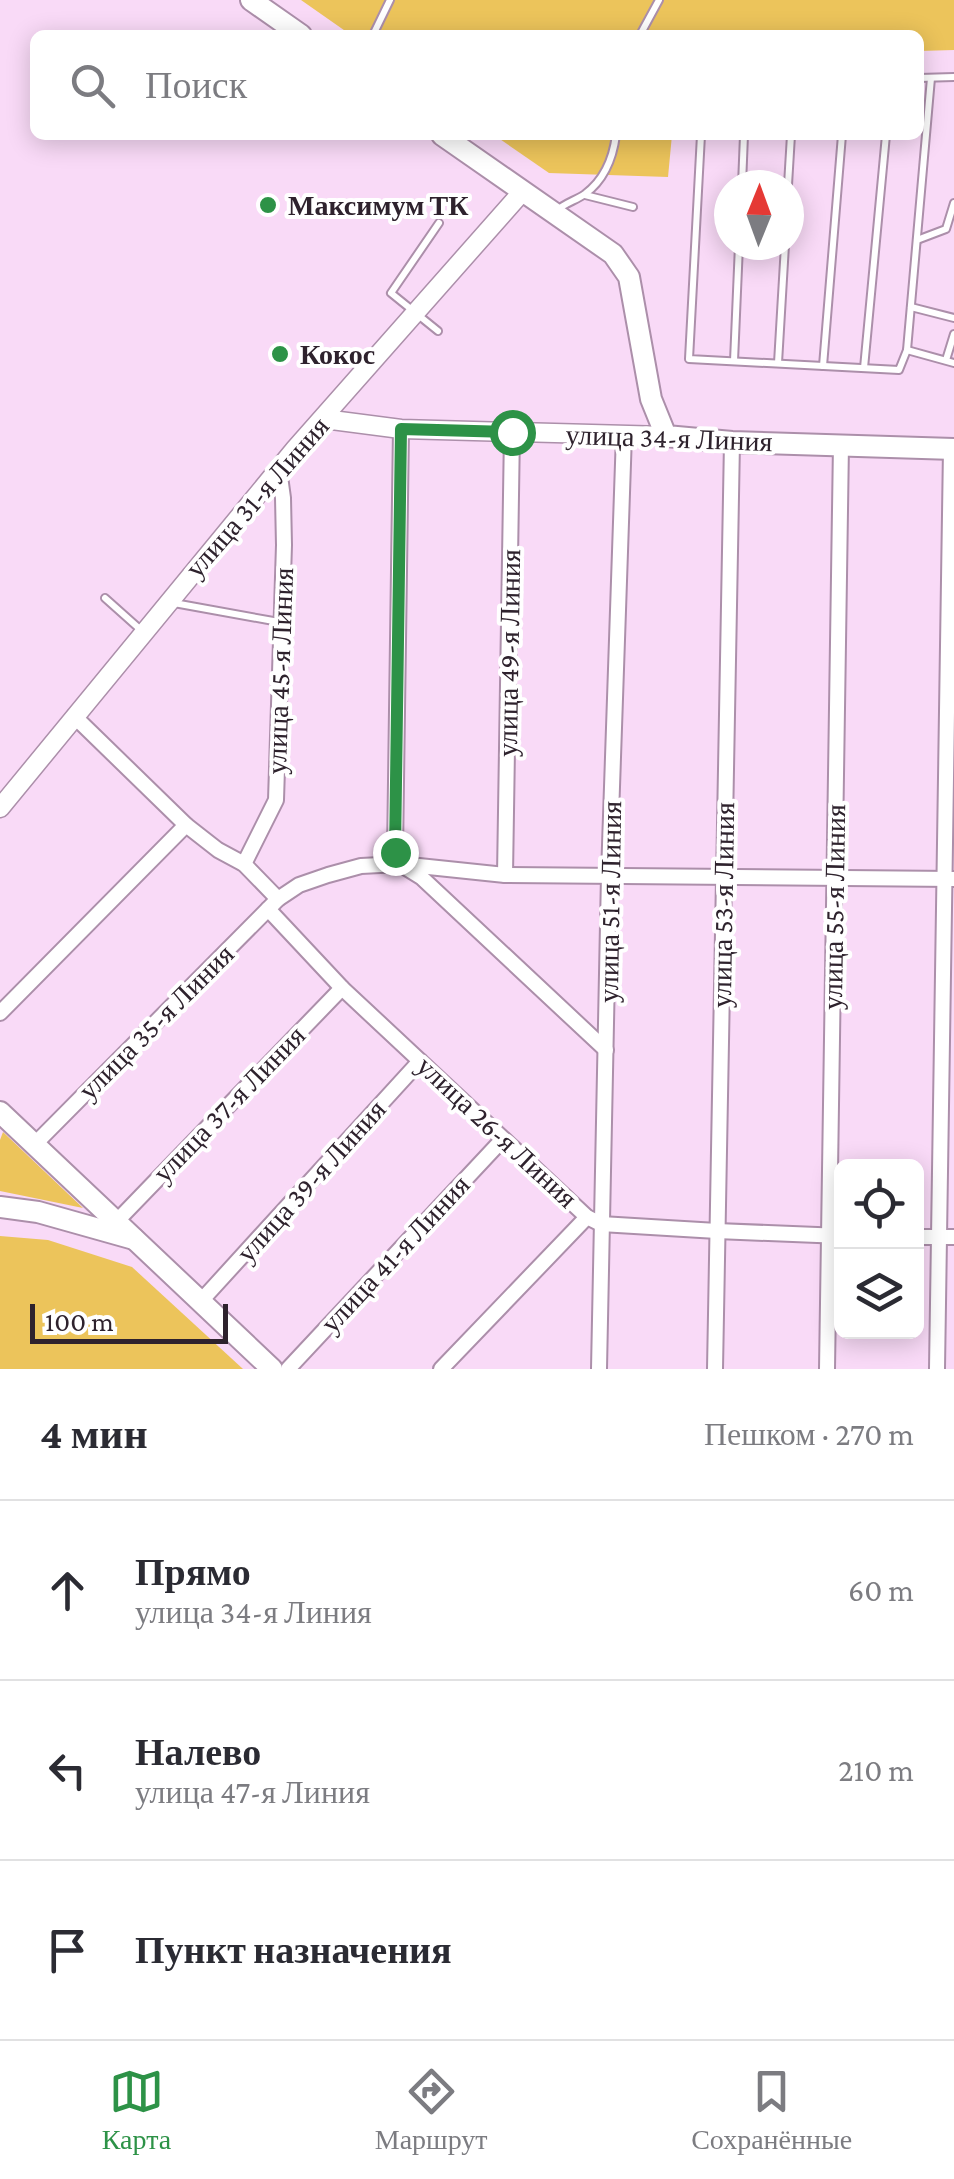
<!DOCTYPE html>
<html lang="ru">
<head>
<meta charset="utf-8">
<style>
  body { margin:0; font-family:"Crimson Pro",serif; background:#f7f7f7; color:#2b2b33 }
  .controls { position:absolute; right:30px; bottom:30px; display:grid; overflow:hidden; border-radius:15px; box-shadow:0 5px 25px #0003 }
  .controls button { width:90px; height:90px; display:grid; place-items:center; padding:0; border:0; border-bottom:2px solid #e1e1e2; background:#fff; color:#2b2b33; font:50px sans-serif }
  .compass { position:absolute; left:714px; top:170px; width:90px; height:90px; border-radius:50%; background:#fff; box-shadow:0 5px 25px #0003; rotate:1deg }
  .scale { position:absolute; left:30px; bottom:25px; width:198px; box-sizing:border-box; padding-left:10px; border:5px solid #2e222d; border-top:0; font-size:28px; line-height:35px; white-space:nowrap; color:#2e222d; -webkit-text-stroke:8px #fff; paint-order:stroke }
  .stop { position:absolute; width:30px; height:30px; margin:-22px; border:8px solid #2d9247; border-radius:50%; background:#fff }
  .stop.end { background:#2d9247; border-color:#fff; box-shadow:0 2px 10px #0008 }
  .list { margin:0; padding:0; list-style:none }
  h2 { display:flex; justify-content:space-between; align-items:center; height:130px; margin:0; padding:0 40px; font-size:42px }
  h2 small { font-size:32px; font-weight:400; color:#7c7c81 }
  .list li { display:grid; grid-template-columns:65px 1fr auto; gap:30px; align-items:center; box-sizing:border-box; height:180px; padding:0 40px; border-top:2px solid #e1e1e2 }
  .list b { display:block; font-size:38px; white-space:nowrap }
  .list p { margin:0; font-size:32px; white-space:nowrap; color:#7c7c81 }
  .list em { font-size:32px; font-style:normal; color:#7c7c81 }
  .icon { flex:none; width:55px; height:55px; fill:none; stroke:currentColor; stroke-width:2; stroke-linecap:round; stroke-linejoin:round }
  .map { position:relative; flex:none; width:954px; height:1369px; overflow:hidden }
  .search { position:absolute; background:#fff; box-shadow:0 5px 25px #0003; left:30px; right:30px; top:30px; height:110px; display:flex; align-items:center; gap:25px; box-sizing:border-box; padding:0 35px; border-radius:15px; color:#7c7c81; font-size:38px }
  .sheet { height:670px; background:#fff }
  nav { display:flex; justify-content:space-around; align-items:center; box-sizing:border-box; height:140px; border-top:2px solid #e1e1e2; background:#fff; font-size:28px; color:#7c7c81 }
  nav a { display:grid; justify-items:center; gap:5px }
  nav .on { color:#2d9247 }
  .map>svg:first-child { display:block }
  .green { fill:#ecc45b }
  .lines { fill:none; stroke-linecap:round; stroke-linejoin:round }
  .service-casing { stroke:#ac8faa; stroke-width:10 }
  .minor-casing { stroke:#ac8faa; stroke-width:18 }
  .tertiary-casing { stroke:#ac8faa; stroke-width:21 }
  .secondary-casing { stroke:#ac8faa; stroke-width:24 }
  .service { stroke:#fff; stroke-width:6 }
  .minor { stroke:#fff; stroke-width:14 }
  .tertiary { stroke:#fff; stroke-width:18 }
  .secondary { stroke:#fff; stroke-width:20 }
  .route { stroke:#2d9247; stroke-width:12 }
  .poi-dot { fill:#2d9247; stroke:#fff; stroke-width:4 }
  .labels { text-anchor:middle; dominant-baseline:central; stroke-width:8; stroke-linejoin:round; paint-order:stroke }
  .poi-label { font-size:28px; font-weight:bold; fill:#2e222d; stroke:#fff; text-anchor:start }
  .street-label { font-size:28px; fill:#2e222d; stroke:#fff }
</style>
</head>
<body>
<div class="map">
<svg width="954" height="1369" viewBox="0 0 954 1369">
  <rect width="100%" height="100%" fill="#f9daf7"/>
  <g class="green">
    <path d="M301,0H954V50L919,51V35H351Z"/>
    <path d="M494,135H672L668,177L549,173Z"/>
    <path d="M3,1132L83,1208L0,1191V1140Z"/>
    <path d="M0,1236L48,1240L132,1267L243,1369H0Z"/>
  </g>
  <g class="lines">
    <defs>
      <g id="service">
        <path d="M373,35L390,0"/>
        <path d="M640,35L659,0"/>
        <path d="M919,78L954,77"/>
        <path d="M701,135L689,359L899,370L907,350L931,78"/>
        <path d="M742,185L744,135"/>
        <path d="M788,185L791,135"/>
        <path d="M585,195L633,207"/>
        <path d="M555,212C564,203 575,201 585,194C604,180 613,158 616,135"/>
        <path d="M917,240L946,229L954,203"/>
        <path d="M911,307L954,318"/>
        <path d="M438,331L391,293L439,223"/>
        <path d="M907,350L954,363"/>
        <path d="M946,360L954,334"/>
        <path d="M734,361L739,245"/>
        <path d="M778,363L785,245"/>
        <path d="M823,366L842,135"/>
        <path d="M864,368L886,135"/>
        <path d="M105,598L142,631"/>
        <path d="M174,603L279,622"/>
      </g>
      <g id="minor">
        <path d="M401,429L395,852L400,864L421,877L606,1050"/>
        <path d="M74,716L186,825L218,850L244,864L278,899"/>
        <path d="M244,864L276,800L284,545L283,498L279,469"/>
        <path d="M505,875L512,432"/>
        <path d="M268,909L342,988L587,1217L601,1224L717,1231L842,1236"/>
        <path d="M0,1013L186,825"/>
        <path d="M34,1145L278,899L299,885L328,875L361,866L400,864L505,875L954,879"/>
        <path d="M117,1221L342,988"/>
        <path d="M916,1237H954"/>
        <path d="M201,1301L420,1061"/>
        <path d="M288,1369L503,1139"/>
        <path d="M441,1369L587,1217"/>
        <path d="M599,1369L609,875L624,434"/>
        <path d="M715,1369L732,442"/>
        <path d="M827,1369L841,444"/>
        <path d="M937,1369L951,449"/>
      </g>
      <g id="tertiary">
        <path d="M324,419L401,429L666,436"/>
        <path d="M0,808L295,449L522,192"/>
      </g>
      <g id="secondary">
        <path d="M251,0L301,35"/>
        <path d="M442,135L613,254L629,277L651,399L666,436L732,442L954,449"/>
        <path d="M0,1112L272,1369"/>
        <path d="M0,1207L38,1212L134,1239"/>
      </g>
    </defs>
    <use href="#service" class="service-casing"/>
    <use href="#minor" class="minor-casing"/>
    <use href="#tertiary" class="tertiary-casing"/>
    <use href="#secondary" class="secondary-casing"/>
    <use href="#service" class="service"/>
    <use href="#minor" class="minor"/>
    <use href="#tertiary" class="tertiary"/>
    <use href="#secondary" class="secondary"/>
  </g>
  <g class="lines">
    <path class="route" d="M395,852L401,429L512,432"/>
  </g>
  <g class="poi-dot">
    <circle cx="268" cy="205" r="10"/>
    <circle cx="280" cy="354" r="10"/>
  </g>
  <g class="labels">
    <g class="poi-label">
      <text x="288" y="205">Максимум ТК</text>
      <text x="300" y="354">Кокос</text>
    </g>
    <g class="street-label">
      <text transform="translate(669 438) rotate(2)">улица 34-я Линия</text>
      <text transform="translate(257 497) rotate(-49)">улица 31-я Линия</text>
      <text transform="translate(509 653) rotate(-89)">улица 49-я Линия</text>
      <text transform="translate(280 671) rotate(-88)">улица 45-я Линия</text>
      <text transform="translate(610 902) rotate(-89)">улица 51-я Линия</text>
      <text transform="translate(723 905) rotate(-89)">улица 53-я Линия</text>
      <text transform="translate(834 907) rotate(-89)">улица 55-я Линия</text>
      <text transform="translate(156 1022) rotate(-45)">улица 35-я Линия</text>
      <text transform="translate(229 1104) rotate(-46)">улица 37-я Линия</text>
      <text transform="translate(497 1132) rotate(43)">улица 26-я Линия</text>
      <text transform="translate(311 1181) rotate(-48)">улица 39-я Линия</text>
      <text transform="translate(395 1254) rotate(-47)">улица 41-я Линия</text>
    </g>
  </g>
</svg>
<div class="controls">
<button><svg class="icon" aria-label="locate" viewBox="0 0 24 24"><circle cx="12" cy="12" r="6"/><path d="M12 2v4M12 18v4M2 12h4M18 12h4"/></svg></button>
<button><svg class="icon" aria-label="layers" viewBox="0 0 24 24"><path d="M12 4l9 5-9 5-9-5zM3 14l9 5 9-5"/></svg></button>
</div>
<svg class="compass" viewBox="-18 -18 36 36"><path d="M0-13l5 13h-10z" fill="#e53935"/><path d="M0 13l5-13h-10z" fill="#7c7c81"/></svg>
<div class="scale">100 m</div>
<div class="stop" style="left:512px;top:432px"></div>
<div class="stop end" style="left:395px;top:852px"></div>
<div class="search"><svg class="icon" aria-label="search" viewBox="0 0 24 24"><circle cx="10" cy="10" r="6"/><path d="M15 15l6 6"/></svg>Поиск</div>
</div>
<section class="sheet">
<h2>4 мин<small>Пешком · 270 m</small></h2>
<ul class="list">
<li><svg class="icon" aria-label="ahead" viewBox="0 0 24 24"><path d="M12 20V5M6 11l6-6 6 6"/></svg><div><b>Прямо</b><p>улица 34-я Линия</p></div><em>60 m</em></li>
<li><svg class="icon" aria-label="left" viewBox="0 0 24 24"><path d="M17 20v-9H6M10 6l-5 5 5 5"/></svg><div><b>Налево</b><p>улица 47-я Линия</p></div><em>210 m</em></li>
<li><svg class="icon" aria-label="arrive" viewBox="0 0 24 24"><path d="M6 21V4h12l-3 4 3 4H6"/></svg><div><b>Пункт назначения</b></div></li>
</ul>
</section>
<nav>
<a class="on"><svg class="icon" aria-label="map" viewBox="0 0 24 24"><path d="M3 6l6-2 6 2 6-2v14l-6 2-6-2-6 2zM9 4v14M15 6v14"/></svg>Карта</a>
<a><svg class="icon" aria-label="directions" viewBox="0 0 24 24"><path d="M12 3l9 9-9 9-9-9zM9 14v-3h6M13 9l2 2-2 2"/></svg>Маршрут</a>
<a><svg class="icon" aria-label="saved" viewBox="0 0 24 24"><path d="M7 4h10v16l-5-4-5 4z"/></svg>Сохранённые</a>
</nav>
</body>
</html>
